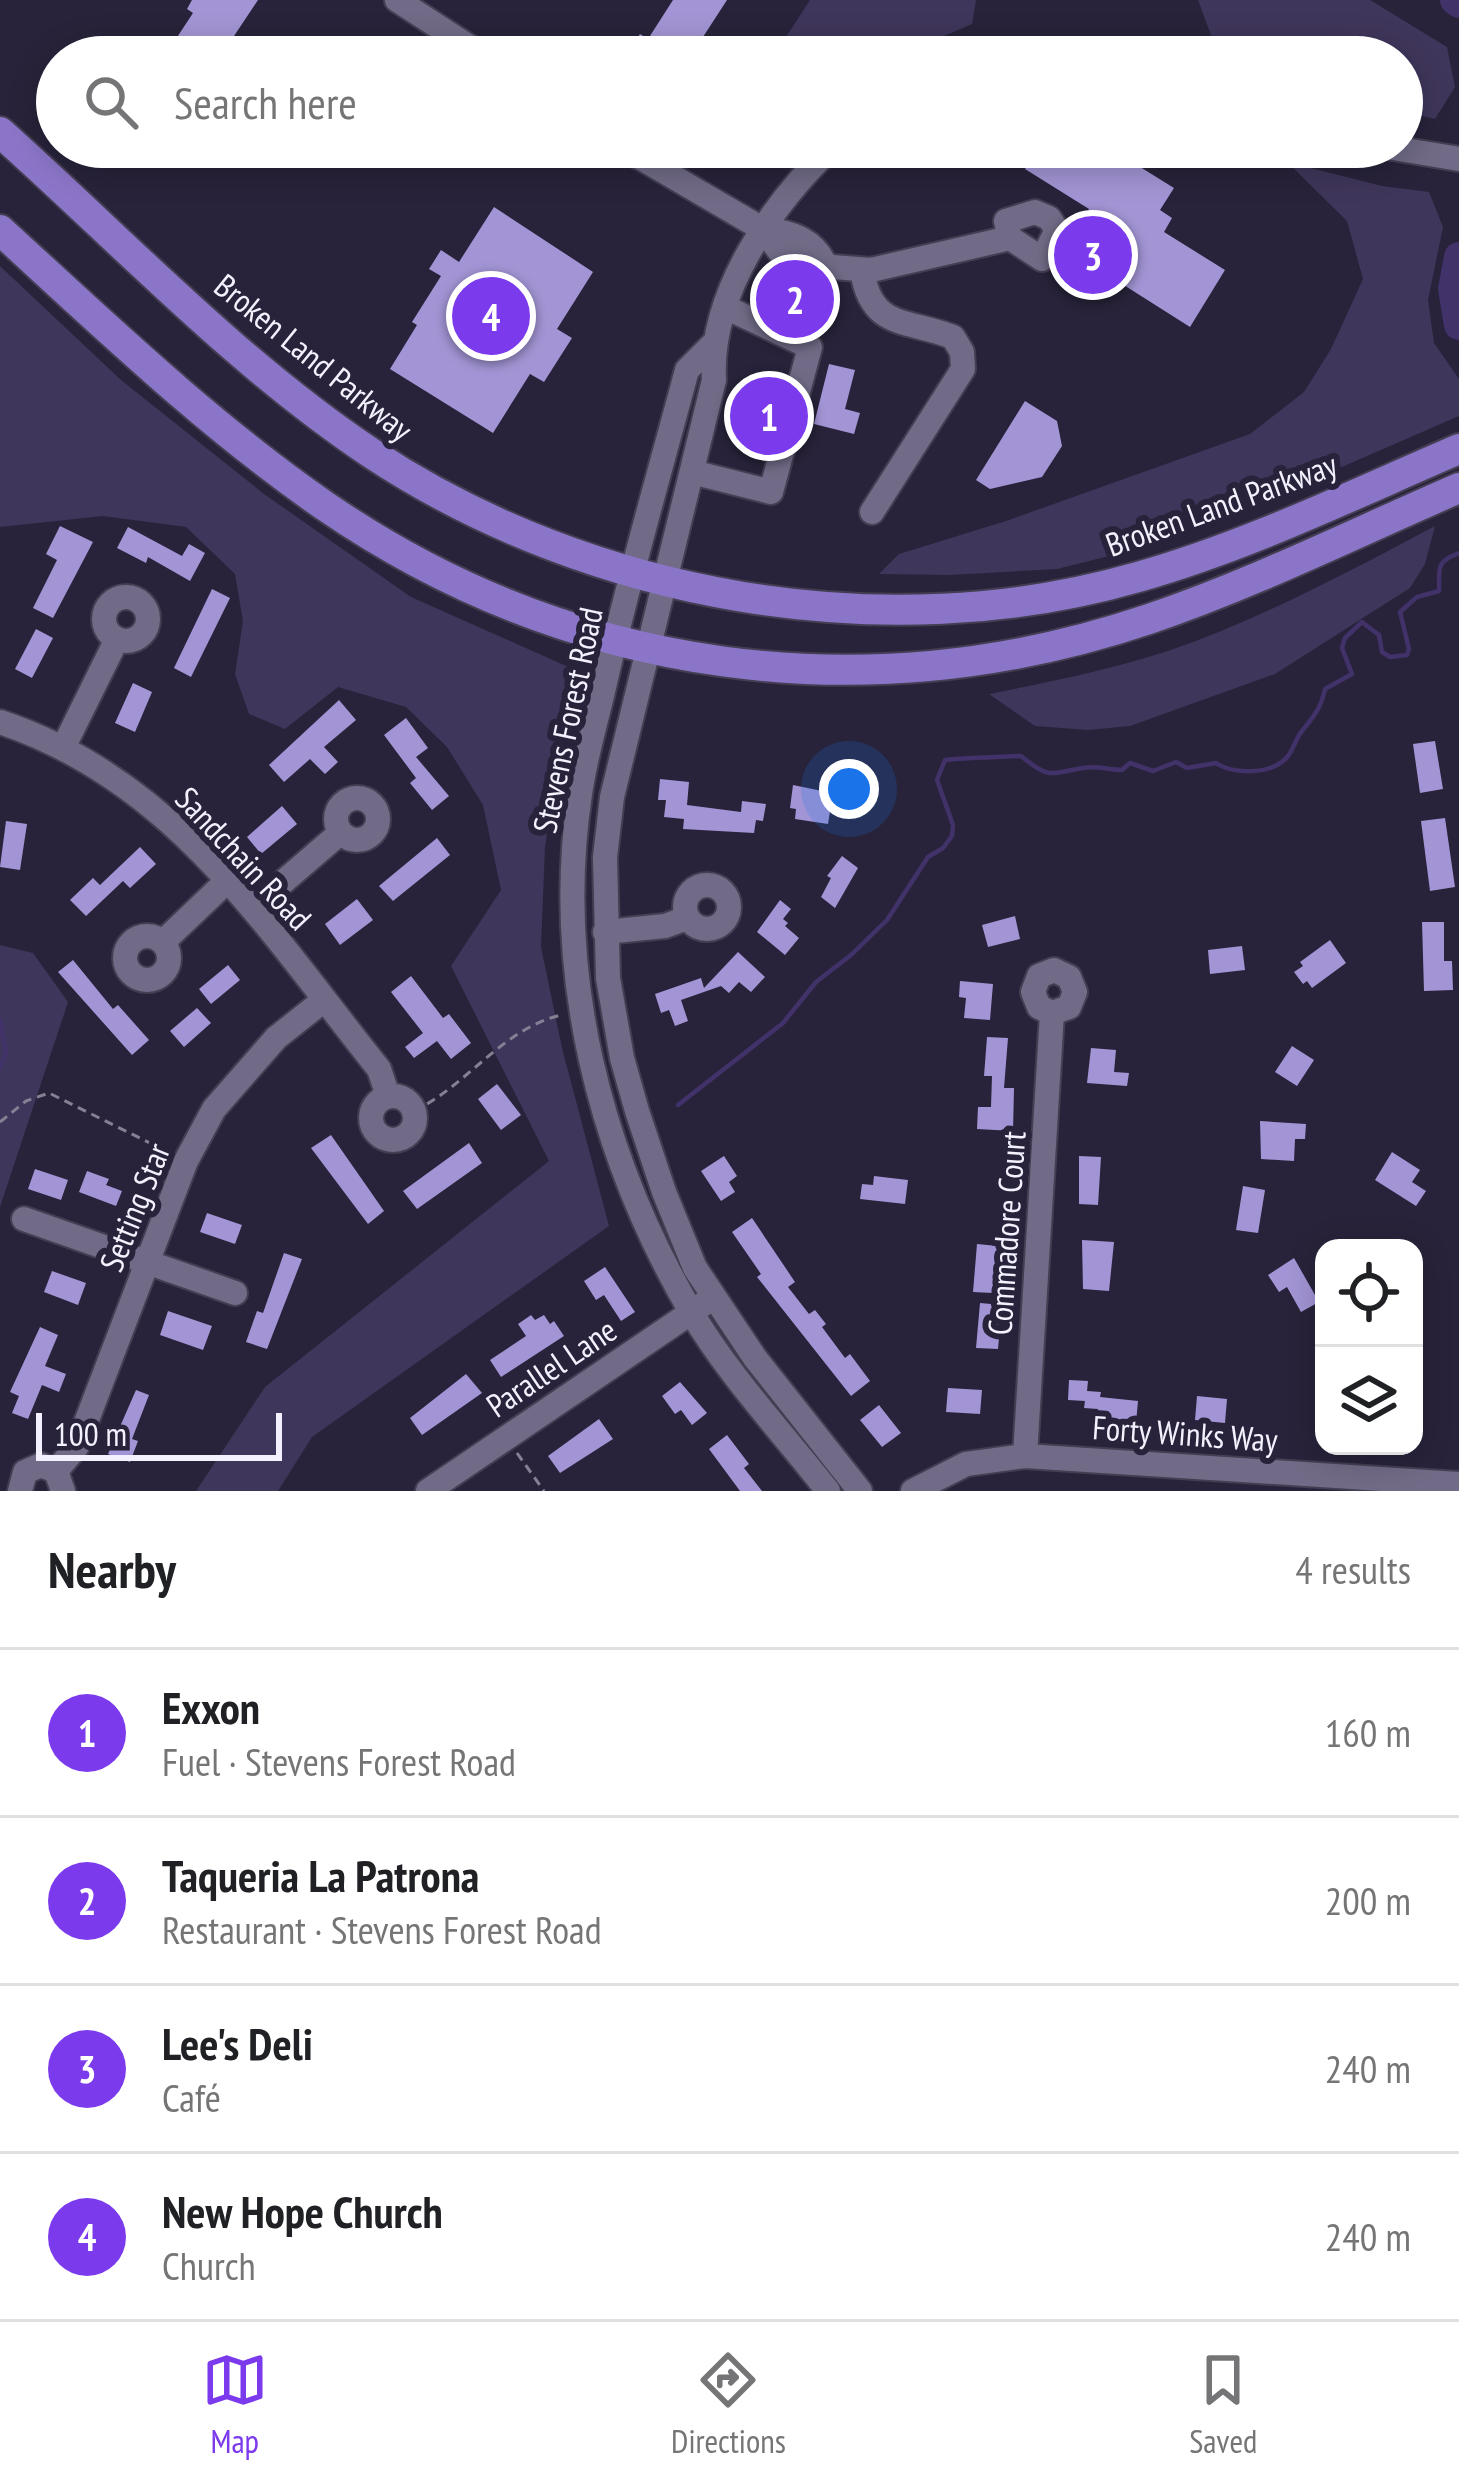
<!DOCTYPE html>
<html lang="en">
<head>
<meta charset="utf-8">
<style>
  body { margin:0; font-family:"PT Sans Narrow",sans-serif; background:#f6f6f6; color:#202124 }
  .controls { position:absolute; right:36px; bottom:36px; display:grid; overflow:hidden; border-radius:24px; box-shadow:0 6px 30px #0003 }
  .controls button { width:108px; height:108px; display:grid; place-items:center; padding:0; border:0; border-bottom:3px solid #e0e0e0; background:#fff; color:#202124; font:60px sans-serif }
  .scale { position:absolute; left:36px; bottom:30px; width:246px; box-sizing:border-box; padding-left:12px; border:6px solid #f3f1fe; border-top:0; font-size:33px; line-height:42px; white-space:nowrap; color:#f3f1fe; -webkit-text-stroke:9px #28233a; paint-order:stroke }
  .you { position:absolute; left:849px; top:789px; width:42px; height:42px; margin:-30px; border:9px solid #fff; border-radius:50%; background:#1a73e8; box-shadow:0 0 0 18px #1a73e833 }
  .badge { display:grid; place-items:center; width:78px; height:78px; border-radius:50%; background:#7c3aed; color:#fff; font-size:39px; font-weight:700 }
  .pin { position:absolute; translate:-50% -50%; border:6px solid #fff; box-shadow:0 3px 12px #0006 }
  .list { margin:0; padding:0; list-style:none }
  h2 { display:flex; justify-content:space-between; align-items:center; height:156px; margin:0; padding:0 48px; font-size:51px }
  h2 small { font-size:39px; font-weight:400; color:#757577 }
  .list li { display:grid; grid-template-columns:78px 1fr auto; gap:36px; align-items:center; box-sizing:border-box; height:168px; padding:0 48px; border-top:3px solid #e0e0e0 }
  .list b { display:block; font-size:45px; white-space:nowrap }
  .list p { margin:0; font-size:39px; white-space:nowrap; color:#757577 }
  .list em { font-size:39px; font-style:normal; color:#757577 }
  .icon { flex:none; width:66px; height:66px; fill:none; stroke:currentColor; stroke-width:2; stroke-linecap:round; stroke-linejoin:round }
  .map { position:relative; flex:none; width:1459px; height:1491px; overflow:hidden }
  .search { position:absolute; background:#fff; box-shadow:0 6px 30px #0003; left:36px; right:36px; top:36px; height:132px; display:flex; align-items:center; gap:30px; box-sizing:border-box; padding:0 42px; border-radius:66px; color:#757577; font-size:45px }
  .sheet { height:828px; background:#fff }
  nav { display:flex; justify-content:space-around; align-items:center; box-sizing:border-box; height:168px; border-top:3px solid #e0e0e0; background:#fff; font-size:33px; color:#757577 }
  nav a { display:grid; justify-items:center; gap:6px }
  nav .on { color:#7c3aed }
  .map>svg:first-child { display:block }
  .green { fill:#3f365b }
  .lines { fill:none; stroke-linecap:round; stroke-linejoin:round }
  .stream { stroke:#42326a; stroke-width:4.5 }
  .river { stroke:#42326a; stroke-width:30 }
  .building { fill:#a395d5 }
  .minor-casing { stroke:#433e52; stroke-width:28 }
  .major-casing { stroke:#433e52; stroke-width:34 }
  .path { stroke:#858194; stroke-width:3; stroke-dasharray:9 6; stroke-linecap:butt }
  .minor { stroke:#716b87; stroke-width:24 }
  .major { stroke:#8b75c8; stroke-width:30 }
  .labels { text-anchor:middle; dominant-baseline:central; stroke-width:12; stroke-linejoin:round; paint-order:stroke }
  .street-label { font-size:33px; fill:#f3f1fe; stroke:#28233a }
</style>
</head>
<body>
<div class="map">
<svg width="1459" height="1491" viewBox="0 0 1459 1491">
  <rect width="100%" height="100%" fill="#28233a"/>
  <g class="green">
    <path d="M810,0H976L972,24L895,57H773Z"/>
    <path d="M1198,0H1370L1447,47L1455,87L1435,119L1402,111V57H1219Z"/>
    <path d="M1287,162L1382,186L1429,192L1443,227L1428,300L1434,343L1459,379V416L1222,519L1141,548L1057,569L950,575L879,574L899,554L1006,521L1250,434L1304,392L1331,349L1363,279L1347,221Z"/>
    <path d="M0,266L121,380L264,494L411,597L573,669L545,847L541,947L562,1048L609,1226L312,1437L278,1491H196L265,1387L549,1161L451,966L501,890L483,805L447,747L406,707L338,687L285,729L249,714L235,674L243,621L235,574L186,527L103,516L0,527Z"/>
    <path d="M1435,526L1425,564L1410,588L1275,674L1130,726L1088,730L1035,726L989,694C1049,682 1109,670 1168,651C1261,619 1348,572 1435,526Z"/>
    <path d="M0,945L33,953L68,1002L0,1207Z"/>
  </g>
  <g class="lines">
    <g class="stream">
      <path d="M0,1019L6,1053L0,1068"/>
      <path d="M678,1105L783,1023L816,982L851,955L887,920L928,857L943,848L952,836L953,825L937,780L945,760C971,758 995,757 1021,756C1049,779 1049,774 1083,768C1096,765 1109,770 1122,770L1130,763L1153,771L1176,762L1187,768L1216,763C1233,775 1273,775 1288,756C1294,748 1296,738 1302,731C1314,716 1321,708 1325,689L1352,674L1342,648L1345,638L1362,622L1379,635L1382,652L1390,657L1407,655L1409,649L1400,612L1417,597L1439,591C1440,570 1434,562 1459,553"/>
    </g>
    <g class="river">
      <path d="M1455,0L1459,3"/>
      <path d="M1459,257L1453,289L1459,325"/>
    </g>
  </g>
  <g class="building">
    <path d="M192,0H258L220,57H164L193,13L187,9Z"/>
    <path d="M673,0H727L690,57H625L640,34L648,39Z"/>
    <path d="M1039,147H1108L1174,188L1160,210L1172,218L1164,232L1225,270L1190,327L1078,256L1094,231L1081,223L1089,209L1025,169Z"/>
    <path d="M494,207L593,272L557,329L572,338L544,382L530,374L493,433L390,369L417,325L412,322L441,276L429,269L441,250L459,262Z"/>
    <path d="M829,364L855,370L845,409L860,413L854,434L814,424Z"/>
    <path d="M1025,401L1057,421L1062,446L1042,477L990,489L976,480Z"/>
    <path d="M60,526L93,542L53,618L33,608L57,560L46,554Z"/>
    <path d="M128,527L182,556L189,544L205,553L190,581L148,557L146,563L117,548Z"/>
    <path d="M212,589L230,598L191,677L174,668Z"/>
    <path d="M36,629L53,638L32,678L15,669Z"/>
    <path d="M133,683L152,692L135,732L115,723Z"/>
    <path d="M339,700L356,720L324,747L338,762L325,774L310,759L284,782L269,765Z"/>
    <path d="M406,718L428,748L416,757L449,796L432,810L410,783L416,778L384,735Z"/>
    <path d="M1435,741L1443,789L1420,793L1413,744Z"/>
    <path d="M660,779L689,782L687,805L741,812L742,801L766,804L763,821L756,820L754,833L683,829L684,819L664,817L666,800H658Z"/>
    <path d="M793,785L827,792L825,804L831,805L828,824L795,819L796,809L790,808Z"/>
    <path d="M282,806L297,824L261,854L247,837Z"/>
    <path d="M1445,818L1455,887L1430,891L1421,821Z"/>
    <path d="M6,821L27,824L20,870L0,867Z"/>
    <path d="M437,838L450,855L393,901L379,886Z"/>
    <path d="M140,847L156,864L130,888L123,881L86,916L70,900L93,878L100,885Z"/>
    <path d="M842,856L858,868L835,908L821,897L831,878L827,876Z"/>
    <path d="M357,899L373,920L340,945L325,924Z"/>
    <path d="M780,900L791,909L783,919L788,923L785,926L799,938L785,955L757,932Z"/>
    <path d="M1015,916L1020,939L988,947L982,925Z"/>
    <path d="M1422,922H1444V961H1452L1453,990L1424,991Z"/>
    <path d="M1330,940L1346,963L1312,988L1307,981L1303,984L1294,972L1303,966L1300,962Z"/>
    <path d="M1242,946L1245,970L1210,974L1208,950Z"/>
    <path d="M738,952L765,977L751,992L739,982L729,993L721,986L681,1000L688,1021L675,1026L669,1010L661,1013L655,994L701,978L704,988Z"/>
    <path d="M73,960L113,1009L118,1005L149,1040L132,1055L58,972Z"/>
    <path d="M228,965L240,980L211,1004L199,989Z"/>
    <path d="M411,976L443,1018L449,1014L471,1043L451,1059L437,1041L414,1058L405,1047L423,1033L391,992Z"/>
    <path d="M960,981L993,984L990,1020L964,1018L966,998L959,997Z"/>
    <path d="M197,1008L211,1023L184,1047L170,1031Z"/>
    <path d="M987,1037L1008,1038L1004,1088H1014L1013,1131L977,1129L978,1107H991L992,1076H984Z"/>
    <path d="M1292,1046L1314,1060L1297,1086L1275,1072Z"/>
    <path d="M1091,1048L1116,1050L1114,1072L1129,1073L1127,1086L1087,1083Z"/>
    <path d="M497,1084L521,1115L501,1130L478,1099Z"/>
    <path d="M1260,1121L1306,1124L1305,1139H1295L1294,1161L1261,1159Z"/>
    <path d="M331,1135L384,1211L368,1224L311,1148Z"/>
    <path d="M469,1143L482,1163L417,1209L403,1191Z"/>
    <path d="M1392,1152L1420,1170L1412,1182L1426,1191L1416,1206L1375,1180Z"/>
    <path d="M724,1156L737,1176L729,1182L735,1192L721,1201L701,1171Z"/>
    <path d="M1079,1156L1101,1157L1098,1205L1079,1204Z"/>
    <path d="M35,1169L68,1180L61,1200L28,1189Z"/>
    <path d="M87,1171L109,1179L106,1185L122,1191L116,1206L79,1192Z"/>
    <path d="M874,1176L908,1180L905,1204L860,1199L862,1184L873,1185Z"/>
    <path d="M1243,1186L1265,1190L1258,1233L1236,1230Z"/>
    <path d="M207,1213L242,1225L235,1244L200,1232Z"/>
    <path d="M752,1218L795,1282L788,1287L809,1314L815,1310L826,1324L822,1327L845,1358L850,1354L870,1381L851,1396L757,1277L761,1274L732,1232Z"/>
    <path d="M1082,1240L1114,1242L1109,1291L1083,1289Z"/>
    <path d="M977,1244L998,1246L993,1293L973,1292Z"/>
    <path d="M284,1253L302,1259L267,1349L246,1342L257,1311L263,1313Z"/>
    <path d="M1294,1258L1319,1302L1301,1312L1287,1287L1279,1292L1268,1275Z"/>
    <path d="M605,1267L635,1312L621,1321L604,1295L596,1300L584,1281Z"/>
    <path d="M52,1271L86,1283L78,1305L44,1292Z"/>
    <path d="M980,1303L1002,1305L998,1349L976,1348Z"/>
    <path d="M168,1311L212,1326L203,1350L160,1335Z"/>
    <path d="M531,1315L535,1320L544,1315L550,1324L554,1321L564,1336L501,1377L490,1360L526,1336L518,1324Z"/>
    <path d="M40,1327L58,1335L45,1366L66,1374L59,1392L42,1385L28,1419L12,1413L19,1396L10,1392Z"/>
    <path d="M466,1374L482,1393L422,1435L410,1418Z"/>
    <path d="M1069,1380L1088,1381L1087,1391L1101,1392L1100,1397L1138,1401L1136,1423L1097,1420L1098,1409L1084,1408L1085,1401L1068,1400Z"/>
    <path d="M680,1382L707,1413L692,1425L681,1410L675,1414L662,1396Z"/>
    <path d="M948,1388L982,1390L980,1414L946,1412Z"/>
    <path d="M136,1390L149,1395L132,1439L138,1441L130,1462L108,1454Z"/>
    <path d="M1197,1396L1227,1399L1225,1423L1195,1420Z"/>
    <path d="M879,1405L901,1433L882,1447L860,1420Z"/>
    <path d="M599,1419L613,1439L560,1473L548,1456Z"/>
    <path d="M727,1435L749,1464L744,1468L762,1491H740L709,1449Z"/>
  </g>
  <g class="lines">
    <defs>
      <g id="minor">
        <path d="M397,0L485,57"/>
        <path d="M1043,57H1080"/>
        <path d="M622,147L764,230L780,252L808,265L871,270L1010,238L1042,259L1057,230L1049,218L1035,212L1006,221L1010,238"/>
        <path d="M832,147C772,204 709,294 714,380L612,797L605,857L608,978L622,1058L637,1111L664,1192L695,1268L755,1358L860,1491"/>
        <path d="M1387,147L1459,159"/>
        <path d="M764,230C791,231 813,239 825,264"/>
        <path d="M862,270C871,330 907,319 953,337L962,352L963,369L872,512"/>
        <path d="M712,345L687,370C659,475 628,581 604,687C596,722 585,758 580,794C553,972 600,1155 690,1310C728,1375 782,1432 828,1491"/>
        <path d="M692,472L771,492L810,347L725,307"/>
        <circle cx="126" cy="619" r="22"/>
        <path d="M0,722C177,781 268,931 379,1069L388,1096"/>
        <path d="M64,746L117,639"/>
        <circle cx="357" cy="819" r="21"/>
        <circle cx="707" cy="907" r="22"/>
        <path d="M254,907L340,833"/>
        <path d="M605,932L665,926L687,918"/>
        <circle cx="147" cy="958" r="22"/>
        <path d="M163,942L228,880"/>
        <circle cx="393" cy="1118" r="22"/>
        <path d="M24,1219L235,1293"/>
        <path d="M1025,1456L1052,1013L1069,1007L1075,992L1069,977L1054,970L1039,976L1033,992L1039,1007L1052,1013"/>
        <path d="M56,1471L77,1446L186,1161L214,1109L276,1038L324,1000"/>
        <path d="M20,1491L25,1472L41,1465L56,1471L63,1491"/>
        <path d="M428,1491L705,1303"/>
        <path d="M913,1491L966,1464L1025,1456L1459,1484"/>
      </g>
      <g id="major">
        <path d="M0,132C121,240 236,363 371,453C590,598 885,650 1138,577C1248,546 1354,494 1459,449"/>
        <path d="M0,230C105,326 208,425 325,506C571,675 867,714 1149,619C1255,583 1357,532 1459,488"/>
      </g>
    </defs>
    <use href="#minor" class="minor-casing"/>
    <use href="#major" class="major-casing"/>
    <g class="path">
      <path d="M414,1111C468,1085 502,1029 561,1015"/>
      <path d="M0,1122L26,1101L49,1093L168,1152"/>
      <path d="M517,1453L544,1491"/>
    </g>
    <use href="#minor" class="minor"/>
    <use href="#major" class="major"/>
  </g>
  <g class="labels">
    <g class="street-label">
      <text transform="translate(314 357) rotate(39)">Broken Land Parkway</text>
      <text transform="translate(1221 504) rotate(-20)">Broken Land Parkway</text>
      <text transform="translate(567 720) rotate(-78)">Stevens Forest Road</text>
      <text transform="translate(244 858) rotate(47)">Sandchain Road</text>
      <text transform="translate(134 1207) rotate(-68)">Setting Star</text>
      <text transform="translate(1006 1233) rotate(-86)">Commadore Court</text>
      <text transform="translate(551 1367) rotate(-34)">Parallel Lane</text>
      <text transform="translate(1185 1433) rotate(4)">Forty Winks Way</text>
    </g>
  </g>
</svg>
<div class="controls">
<button><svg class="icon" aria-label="locate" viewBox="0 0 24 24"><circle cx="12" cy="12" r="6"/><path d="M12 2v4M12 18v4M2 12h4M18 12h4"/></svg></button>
<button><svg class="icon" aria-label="layers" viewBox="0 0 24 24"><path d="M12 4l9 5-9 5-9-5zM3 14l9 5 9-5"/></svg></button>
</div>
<div class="scale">100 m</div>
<div class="you"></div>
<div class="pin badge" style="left:769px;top:416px">1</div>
<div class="pin badge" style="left:795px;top:299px">2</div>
<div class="pin badge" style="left:1093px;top:255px">3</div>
<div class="pin badge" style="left:491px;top:316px">4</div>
<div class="search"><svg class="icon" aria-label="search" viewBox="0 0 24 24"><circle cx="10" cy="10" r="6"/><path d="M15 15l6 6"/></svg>Search here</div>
</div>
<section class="sheet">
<h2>Nearby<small>4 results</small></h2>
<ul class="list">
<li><span class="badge">1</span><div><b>Exxon</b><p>Fuel · Stevens Forest Road</p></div><em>160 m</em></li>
<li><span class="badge">2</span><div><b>Taqueria La Patrona</b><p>Restaurant · Stevens Forest Road</p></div><em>200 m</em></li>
<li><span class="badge">3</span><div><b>Lee's Deli</b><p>Café</p></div><em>240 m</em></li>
<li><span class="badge">4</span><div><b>New Hope Church</b><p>Church</p></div><em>240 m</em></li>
</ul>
</section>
<nav>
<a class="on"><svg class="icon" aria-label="map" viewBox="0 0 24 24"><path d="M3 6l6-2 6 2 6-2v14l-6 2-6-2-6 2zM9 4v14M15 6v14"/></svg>Map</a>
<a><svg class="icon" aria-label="directions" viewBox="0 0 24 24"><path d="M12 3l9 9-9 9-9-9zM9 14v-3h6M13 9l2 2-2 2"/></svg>Directions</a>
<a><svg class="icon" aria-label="saved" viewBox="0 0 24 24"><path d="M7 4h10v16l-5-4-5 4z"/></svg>Saved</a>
</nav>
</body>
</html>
